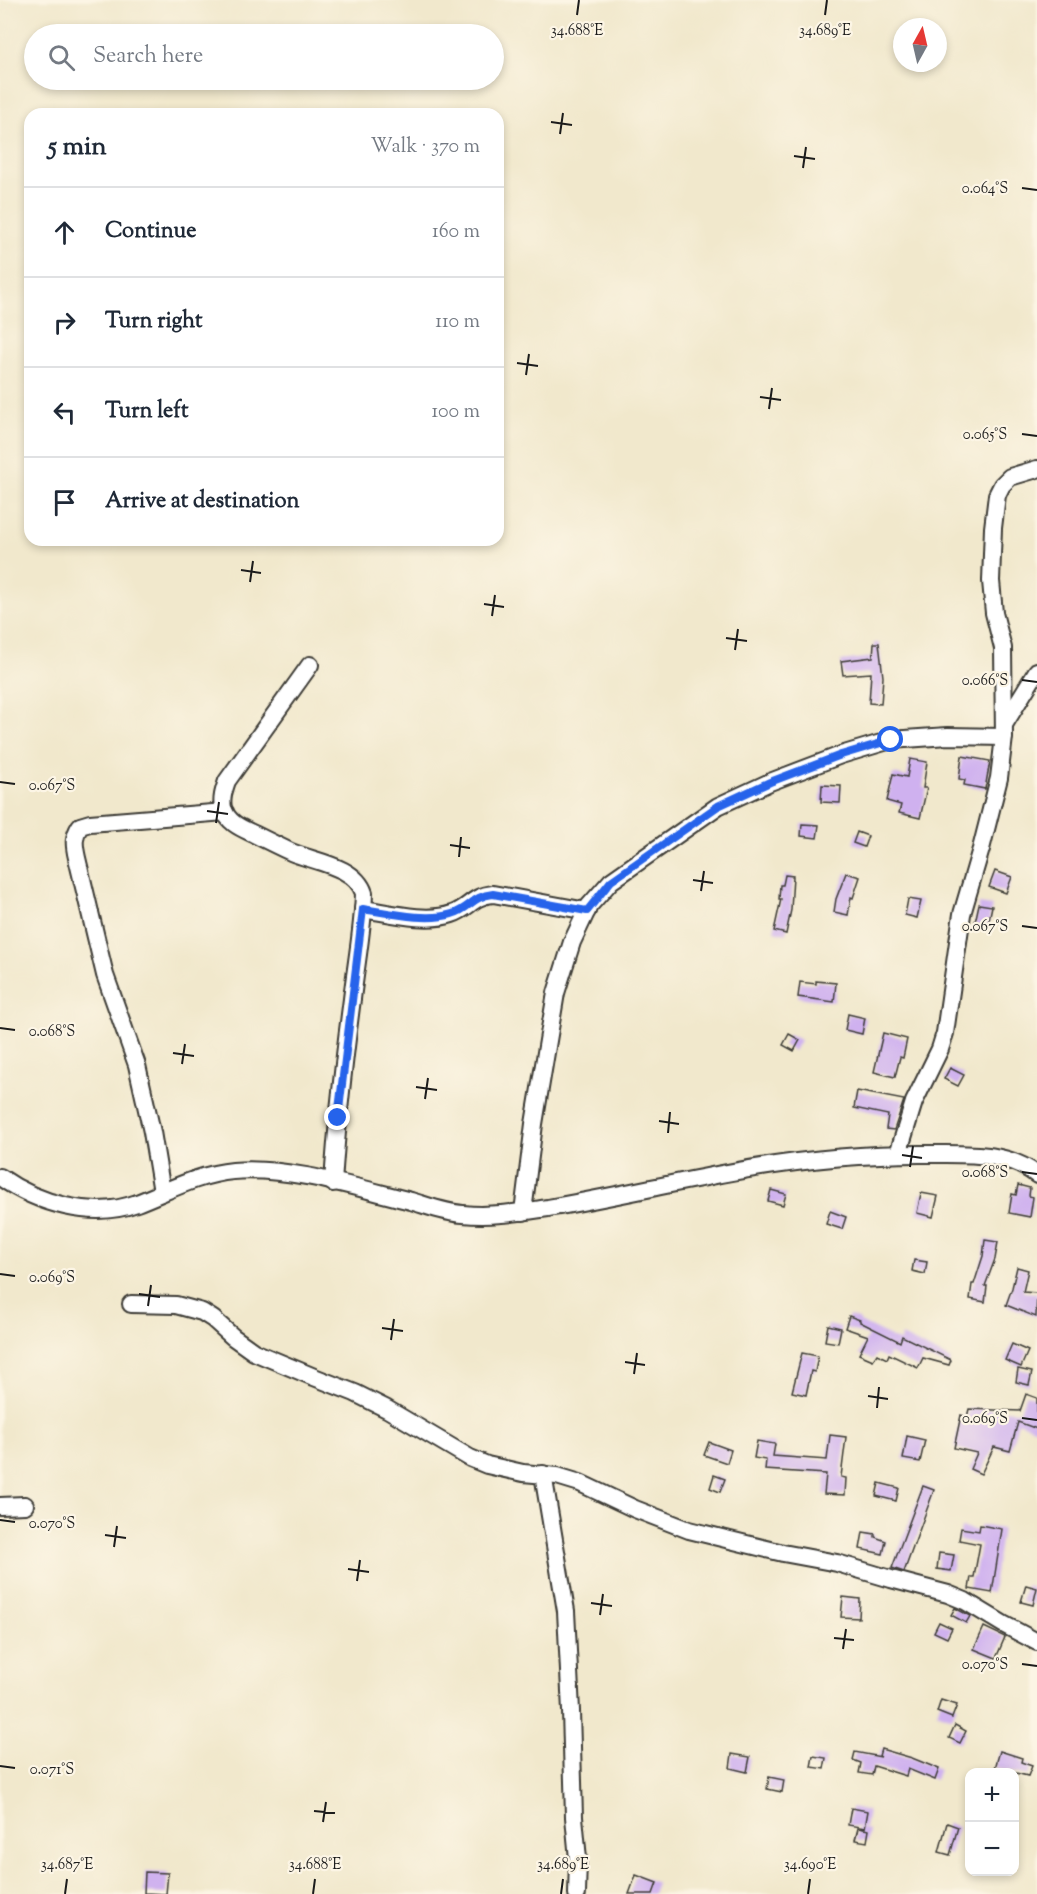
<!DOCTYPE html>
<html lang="en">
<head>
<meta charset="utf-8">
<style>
  body { margin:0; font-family:"Sorts Mill Goudy",serif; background:#f2f2f3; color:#1f2937 }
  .controls { position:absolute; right:18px; bottom:18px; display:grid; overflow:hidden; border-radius:12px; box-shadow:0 3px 9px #0003 }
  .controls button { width:54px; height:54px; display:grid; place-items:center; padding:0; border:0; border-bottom:2px solid #e0e1e3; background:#fff; color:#1f2937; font:30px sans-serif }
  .compass { position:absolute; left:893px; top:18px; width:54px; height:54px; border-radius:50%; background:#fff; box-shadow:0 3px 9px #0003; rotate:8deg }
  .stop { position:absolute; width:18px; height:18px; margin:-14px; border:4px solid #2563eb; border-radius:50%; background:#fff }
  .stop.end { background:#2563eb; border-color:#fff; box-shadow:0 2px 6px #0008 }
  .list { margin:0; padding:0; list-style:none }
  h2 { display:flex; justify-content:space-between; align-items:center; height:78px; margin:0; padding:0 24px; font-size:26px }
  h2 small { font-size:20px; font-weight:400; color:#747a83 }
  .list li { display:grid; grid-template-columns:39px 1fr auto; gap:18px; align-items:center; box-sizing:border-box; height:90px; padding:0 24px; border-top:2px solid #e0e1e3 }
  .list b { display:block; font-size:22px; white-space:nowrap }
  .list em { font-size:20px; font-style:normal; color:#747a83 }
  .icon { flex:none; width:33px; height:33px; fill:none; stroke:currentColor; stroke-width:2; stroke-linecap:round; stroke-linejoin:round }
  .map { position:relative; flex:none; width:1037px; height:1894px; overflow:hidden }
  .search { position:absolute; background:#fff; box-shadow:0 3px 9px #0003; left:24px; top:24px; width:480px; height:66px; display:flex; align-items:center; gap:15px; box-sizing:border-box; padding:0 21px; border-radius:33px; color:#747a83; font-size:22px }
  .panel { position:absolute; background:#fff; box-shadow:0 3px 9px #0003; left:24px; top:108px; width:480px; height:438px; border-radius:18px }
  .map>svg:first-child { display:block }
  .building { fill:#cfb1ef }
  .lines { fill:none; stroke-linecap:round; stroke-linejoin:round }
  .street-casing { stroke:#3c3b36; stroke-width:20 }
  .street { stroke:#fff; stroke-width:16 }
  .route { stroke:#2563eb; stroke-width:8 }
  .ticks { fill:none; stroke:#1c1c1c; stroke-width:2 }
  .ticks-label { font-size:15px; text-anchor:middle; fill:#1c1c1c; stroke:#fcf5e5; stroke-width:4.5; stroke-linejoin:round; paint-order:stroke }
</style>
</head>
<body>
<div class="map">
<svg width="1037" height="1894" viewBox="0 0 1037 1894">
  <rect width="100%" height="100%" fill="#fcf5e5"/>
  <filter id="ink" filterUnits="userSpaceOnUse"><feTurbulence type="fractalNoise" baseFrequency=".0167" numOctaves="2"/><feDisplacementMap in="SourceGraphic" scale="12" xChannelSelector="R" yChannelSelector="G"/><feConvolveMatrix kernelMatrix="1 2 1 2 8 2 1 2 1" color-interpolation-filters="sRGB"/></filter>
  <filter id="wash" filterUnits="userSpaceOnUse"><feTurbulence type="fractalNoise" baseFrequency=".008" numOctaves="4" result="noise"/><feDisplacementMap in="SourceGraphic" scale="24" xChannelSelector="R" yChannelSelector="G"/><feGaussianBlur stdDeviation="1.35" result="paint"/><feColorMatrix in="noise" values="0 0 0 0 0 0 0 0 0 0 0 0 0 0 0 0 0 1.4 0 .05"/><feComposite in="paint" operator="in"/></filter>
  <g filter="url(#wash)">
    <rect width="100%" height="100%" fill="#f1e8cc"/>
    <g id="blocks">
      <g class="building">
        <path d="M874,643H879L883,677L881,704L869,703L871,673L843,675L841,661L873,657Z"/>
        <path d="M962,756L990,761L985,789L964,785L965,780L959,779Z"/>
        <path d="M910,759L927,762L923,788H927L920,818L899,813L901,805L887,801L893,774L907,777Z"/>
        <path d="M822,785L841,786L840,803L821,802Z"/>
        <path d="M802,824L819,825L817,838L801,836Z"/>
        <path d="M857,832L868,836L864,847L853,843Z"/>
        <path d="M995,871L1012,877L1006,893L989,887Z"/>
        <path d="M846,873L860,877L853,898L851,897L848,915L834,912L836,899Z"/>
        <path d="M785,875L793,876L791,910L786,934L774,931L781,899H779L780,885H783Z"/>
        <path d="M908,899L921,901L917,918L905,915Z"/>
        <path d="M979,904L992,906L987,930L974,927Z"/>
        <path d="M816,981L836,983L834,1002L798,997L800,982L816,984Z"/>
        <path d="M848,1014L865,1018L862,1034L845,1030Z"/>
        <path d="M883,1033L907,1039L903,1058L900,1057L895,1077L874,1072Z"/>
        <path d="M789,1034L800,1040L794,1051L783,1045Z"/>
        <path d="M950,1068L964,1075L958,1086L944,1079Z"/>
        <path d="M857,1091L904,1100L894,1130L886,1129L888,1115L854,1108Z"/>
        <path d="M1018,1185L1030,1188L1029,1196L1033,1197L1030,1217L1009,1213L1012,1194L1016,1195Z"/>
        <path d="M771,1190L786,1194L783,1205L768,1201Z"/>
        <path d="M921,1193L938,1196L933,1217L917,1213Z"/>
        <path d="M830,1211L846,1217L842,1229L826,1224Z"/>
        <path d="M985,1240L998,1242L995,1259L985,1286H987L985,1302L970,1299L972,1284H974L983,1256Z"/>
        <path d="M914,1260L927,1262L925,1274L912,1271Z"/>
        <path d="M1017,1267L1028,1270L1023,1292L1037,1293L1036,1317L1006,1305L1012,1288Z"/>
        <path d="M849,1316L860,1320V1322L900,1342L902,1336L951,1360L949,1365L923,1358L918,1368L889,1354L887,1359L877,1354L873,1360L859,1354L868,1336L845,1328Z"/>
        <path d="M828,1325L841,1328L838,1343L825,1341Z"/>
        <path d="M1012,1344L1028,1351L1021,1367L1005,1360Z"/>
        <path d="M802,1353L818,1356L815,1372L811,1371L806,1395L792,1392Z"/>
        <path d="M1018,1369L1032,1372L1029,1385L1016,1382Z"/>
        <path d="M1026,1394L1037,1398V1429L1018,1422L1010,1451L994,1447L981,1474L970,1469L977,1453L954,1448L961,1415L967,1417L969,1409L1020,1411Z"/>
        <path d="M830,1435L846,1437L841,1477L846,1478L845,1495L824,1494L826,1474L765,1470L766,1460L754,1458L757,1441L775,1444L773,1456L827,1460Z"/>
        <path d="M907,1436L925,1440L920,1462L903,1459Z"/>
        <path d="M709,1442L731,1450L727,1463L704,1455Z"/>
        <path d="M714,1475L725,1479L720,1492L710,1488Z"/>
        <path d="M879,1483L899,1488L896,1501L876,1496Z"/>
        <path d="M923,1486L934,1490L904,1572L892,1568Z"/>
        <path d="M980,1525L1002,1529L992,1593L969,1589L971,1577H974L980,1544L959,1540L961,1528L979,1531Z"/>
        <path d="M863,1532L875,1534V1537L886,1541L883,1554L860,1549Z"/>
        <path d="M939,1553L954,1555L951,1571L937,1569Z"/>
        <path d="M1026,1585L1037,1588L1033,1605L1021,1602Z"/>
        <path d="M843,1597L860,1599L859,1618L841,1617Z"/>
        <path d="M955,1608L970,1616L966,1623L951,1615Z"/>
        <path d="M939,1622L952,1628L947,1638L934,1632Z"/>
        <path d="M984,1627L1005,1637L996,1658L974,1649Z"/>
        <path d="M941,1700L957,1705L952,1718L937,1712Z"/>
        <path d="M955,1725L966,1731L960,1743L949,1738Z"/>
        <path d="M881,1749L912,1758L939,1769L935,1780L908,1769L906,1776L874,1766L872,1775L859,1773L861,1763L853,1760L855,1752L881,1757L879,1756Z"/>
        <path d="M1000,1751L1022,1758L1021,1762L1032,1766L1028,1776L995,1768Z"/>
        <path d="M732,1754L750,1757L747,1772L730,1768Z"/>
        <path d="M813,1756L826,1758L824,1769L811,1767Z"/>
        <path d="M769,1777L784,1780L782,1792L767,1789Z"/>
        <path d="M851,1808L868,1811L865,1828L848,1825Z"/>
        <path d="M947,1823L958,1827L950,1855L939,1852Z"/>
        <path d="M858,1828L869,1830L867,1842L855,1840Z"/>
        <path d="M145,1872L168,1873L166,1894L144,1893Z"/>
        <path d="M636,1875L657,1883L653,1894H629Z"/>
      </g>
    </g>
  </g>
  <g filter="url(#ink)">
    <use href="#blocks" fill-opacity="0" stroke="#3c3b36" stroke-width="1.5"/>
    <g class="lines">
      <defs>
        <g id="street">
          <path d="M310,665L227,781C224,790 221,798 223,808C228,823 241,828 254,834C266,840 278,846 291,852C315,862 355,866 364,893C363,929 356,964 352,999C344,1060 337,1121 333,1183"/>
          <path d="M1005,723L1037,671"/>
          <path d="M363,909C389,913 427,923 452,914C470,908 472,896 493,894L587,911"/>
          <path d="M898,1154L914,1102L940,1049L945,1033L962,914L981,849L999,778L1004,737L1003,648L994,613L991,581L993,528L997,495L1002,485L1010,477L1037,469"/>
          <path d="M0,1177C37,1203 92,1220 137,1203C168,1191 199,1174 233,1171C288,1166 358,1188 411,1201C428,1206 446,1213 463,1214C492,1217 520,1212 548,1208C608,1198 667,1184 727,1173C795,1160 866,1153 934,1154C970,1154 1008,1152 1037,1175"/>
          <path d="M162,1192L152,1132L137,1065L105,975L77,858C74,845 73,837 80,826L90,823L225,812"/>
          <path d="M523,1212L534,1124L556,993L572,942L589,906L611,881L718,806L770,782L841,755L891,740L948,736L1004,737"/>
          <path d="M131,1304L176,1305L202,1312L213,1319L233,1337L254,1352L314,1377L355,1393L387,1409L470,1458L487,1465L523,1473L557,1476L580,1483L635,1509L689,1530L783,1553L837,1563L891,1579L948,1594L965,1601L1003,1624L1037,1642"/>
          <path d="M543,1474L566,1611L571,1711L574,1817L578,1859L577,1894"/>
          <path d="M0,1506L25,1505"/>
        </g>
      </defs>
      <use href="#street" class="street-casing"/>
      <use href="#street" class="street"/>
    </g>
  </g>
  <g class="lines" filter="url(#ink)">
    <path class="route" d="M338,1118L363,909C389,913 427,922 452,914C470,909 472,896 493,894L587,911L611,881L718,806L770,782L841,755L891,740"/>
  </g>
  <path class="ticks" d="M577,15L579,0M825,15L827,0M551,122L572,125M560,134L563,113M794,156L815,159M803,168L806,147M1022,188L1037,190M517,363L538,366M526,375L529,354M760,397L781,400M769,409L772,388M1022,434L1037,436M241,570L261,573M250,582L253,561M484,604L504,607M492,616L495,595M726,638L747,641M735,650L738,629M1022,680L1037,682M0,782L15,784M207,811L228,814M216,823L219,802M450,845L470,848M459,857L461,837M693,880L713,883M701,891L704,871M1022,926L1037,928M0,1028L15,1030M173,1053L194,1056M182,1064L185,1044M416,1087L437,1090M425,1099L428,1078M659,1121L679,1124M668,1133L670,1112M902,1155L922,1158M910,1167L913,1146M1022,1172L1037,1174M0,1274L15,1276M139,1294L160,1297M148,1306L151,1285M382,1328L403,1331M391,1340L394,1319M625,1362L645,1365M634,1374L637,1353M868,1396L888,1399M877,1408L879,1387M1022,1418L1037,1420M0,1520L15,1522M105,1535L126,1538M114,1547L117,1526M348,1569L369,1572M357,1581L360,1560M591,1603L612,1606M600,1615L603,1594M834,1638L854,1640M843,1649L846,1629M1022,1664L1037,1666M0,1766L15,1768M314,1811L335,1813M323,1822L326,1802M65,1894L67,1879M313,1894L315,1879M561,1894L563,1879M808,1894L810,1879"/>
  <g class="ticks-label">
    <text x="577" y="35">34.688°E</text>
    <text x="825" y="35">34.689°E</text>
    <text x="985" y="193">0.064°S</text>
    <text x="985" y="439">0.065°S</text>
    <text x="985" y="685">0.066°S</text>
    <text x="52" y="790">0.067°S</text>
    <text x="985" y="931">0.067°S</text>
    <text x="52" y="1036">0.068°S</text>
    <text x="985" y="1177">0.068°S</text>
    <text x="52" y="1282">0.069°S</text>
    <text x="985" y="1423">0.069°S</text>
    <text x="52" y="1528">0.070°S</text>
    <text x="985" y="1669">0.070°S</text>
    <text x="52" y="1774">0.071°S</text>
    <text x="67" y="1869">34.687°E</text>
    <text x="315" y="1869">34.688°E</text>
    <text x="563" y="1869">34.689°E</text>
    <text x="810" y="1869">34.690°E</text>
  </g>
</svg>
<div class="controls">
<button>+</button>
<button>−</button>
</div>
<svg class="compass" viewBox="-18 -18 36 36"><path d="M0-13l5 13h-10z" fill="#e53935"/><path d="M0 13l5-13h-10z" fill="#747a83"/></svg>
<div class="stop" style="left:891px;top:740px"></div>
<div class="stop end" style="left:338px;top:1118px"></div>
<div class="search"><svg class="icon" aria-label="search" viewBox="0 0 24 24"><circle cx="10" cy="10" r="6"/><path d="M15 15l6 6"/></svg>Search here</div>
<section class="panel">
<h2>5 min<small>Walk · 370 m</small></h2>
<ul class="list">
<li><svg class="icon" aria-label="ahead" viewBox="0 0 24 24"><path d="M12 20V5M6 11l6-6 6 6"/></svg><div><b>Continue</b></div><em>160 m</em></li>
<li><svg class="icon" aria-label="right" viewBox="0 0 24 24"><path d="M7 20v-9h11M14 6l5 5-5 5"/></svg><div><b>Turn right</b></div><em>110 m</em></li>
<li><svg class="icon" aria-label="left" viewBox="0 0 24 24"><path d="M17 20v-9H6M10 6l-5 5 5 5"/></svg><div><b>Turn left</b></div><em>100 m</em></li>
<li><svg class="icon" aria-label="arrive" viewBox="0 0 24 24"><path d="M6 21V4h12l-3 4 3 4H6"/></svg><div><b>Arrive at destination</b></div></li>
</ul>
</section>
</div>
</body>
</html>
